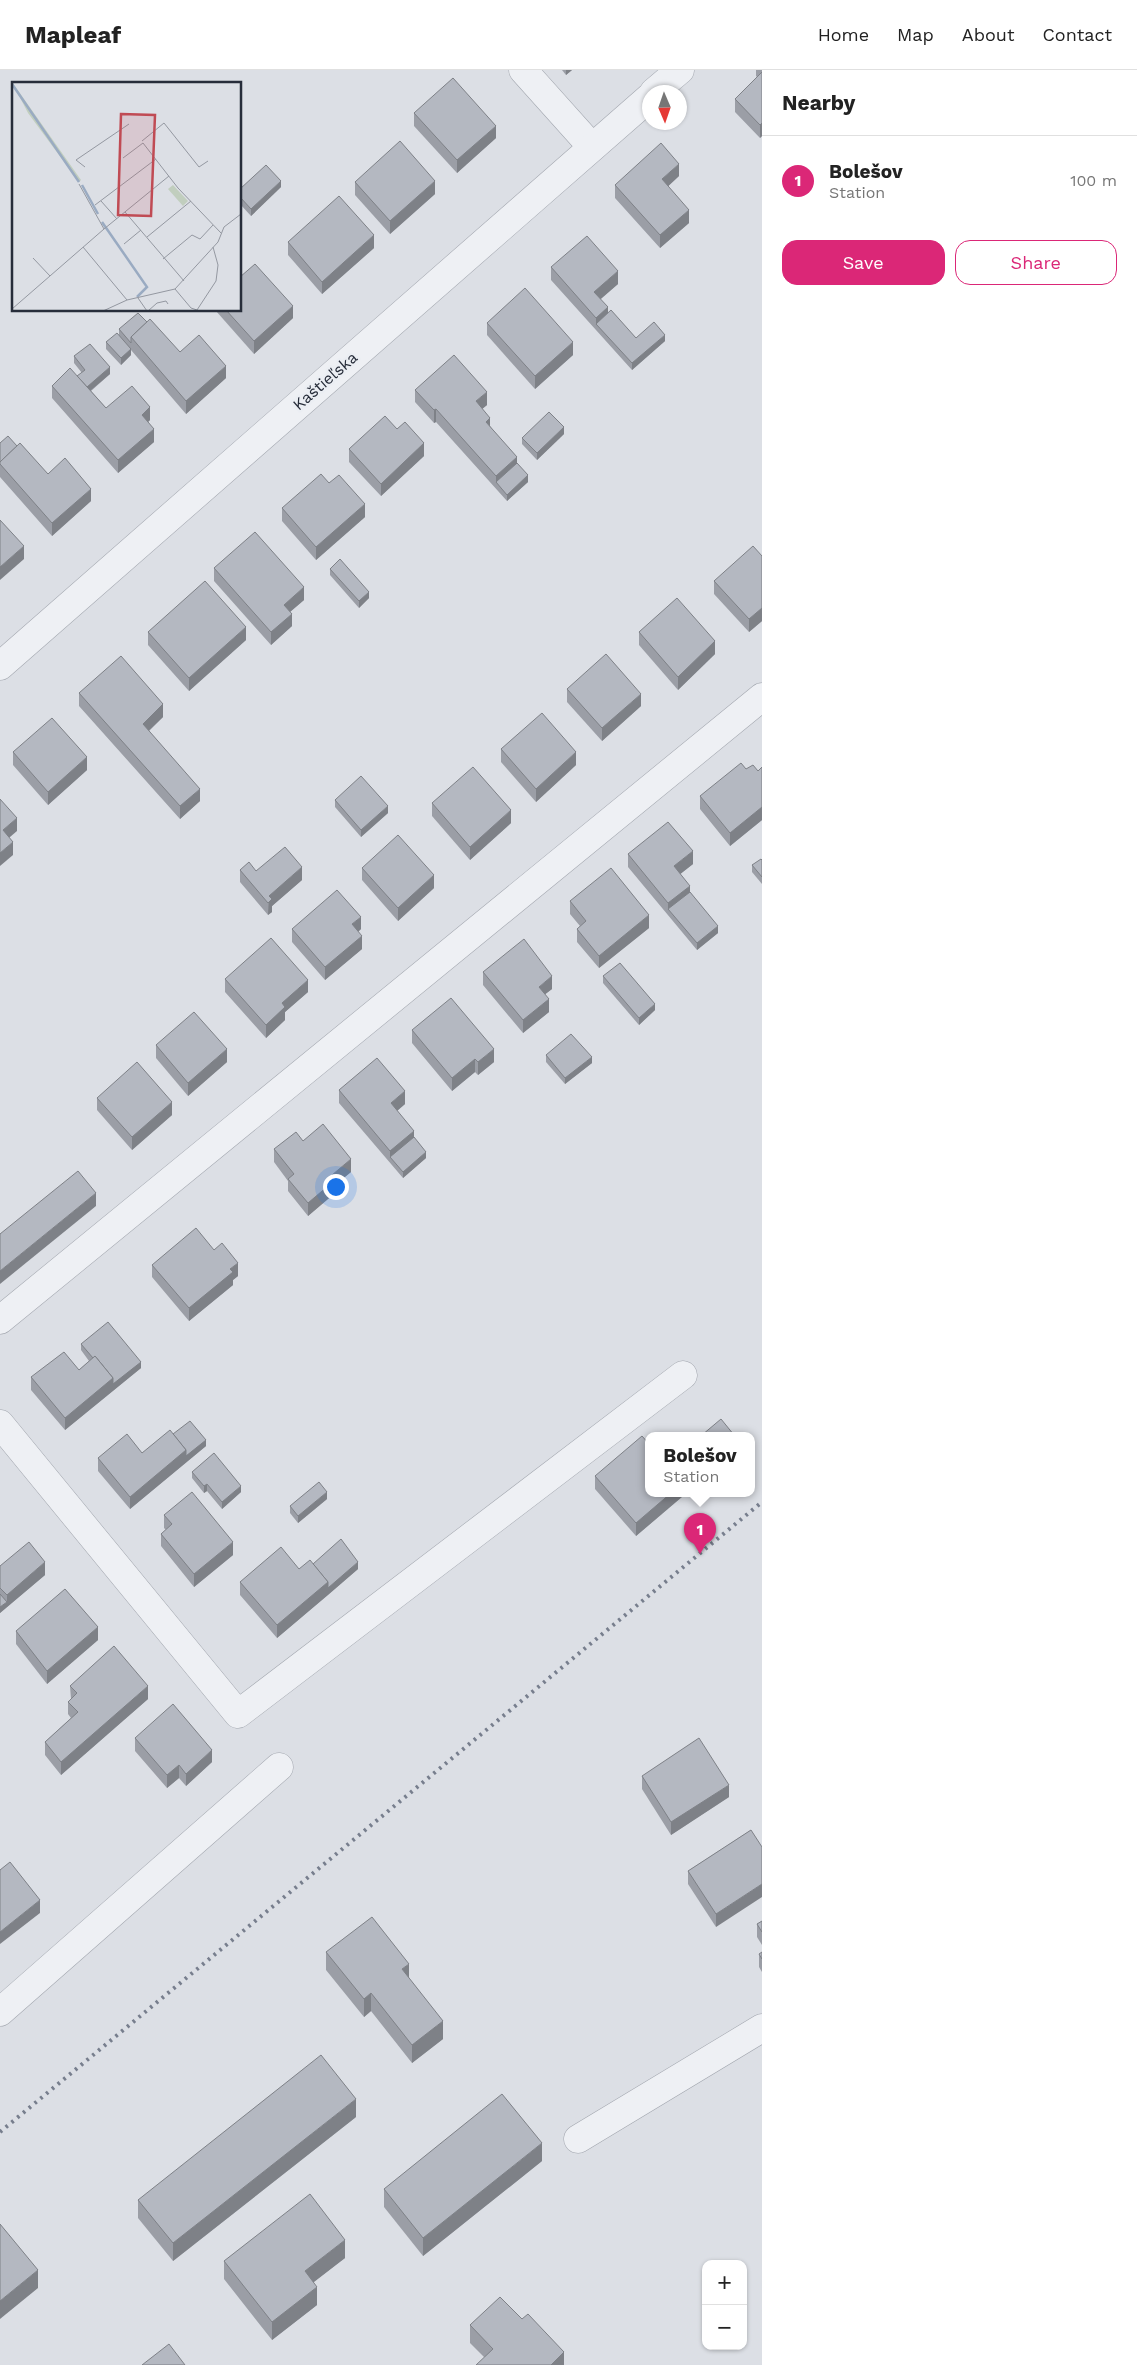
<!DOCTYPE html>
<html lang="en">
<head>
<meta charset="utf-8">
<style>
  body { margin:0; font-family:"Work Sans",sans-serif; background:#f6f6f6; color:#222 }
  .controls { position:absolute; right:15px; bottom:15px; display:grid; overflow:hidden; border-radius:10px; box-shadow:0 1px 4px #0004 }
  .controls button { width:45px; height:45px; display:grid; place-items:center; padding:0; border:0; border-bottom:1px solid #e0e0e0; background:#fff; color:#222; font:25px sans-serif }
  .compass { position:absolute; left:642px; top:15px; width:45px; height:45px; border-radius:50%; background:#fff; box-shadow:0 1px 4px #0004; rotate:178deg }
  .you { position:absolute; left:335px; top:1116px; width:18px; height:18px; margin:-12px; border:4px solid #fff; border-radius:50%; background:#1a73e8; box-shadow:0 0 0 8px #1a73e833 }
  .badge { display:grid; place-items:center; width:32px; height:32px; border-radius:50%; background:#db2777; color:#fff; font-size:16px; font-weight:700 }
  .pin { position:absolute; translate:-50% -41px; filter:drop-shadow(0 1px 2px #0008) }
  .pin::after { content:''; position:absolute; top:26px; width:18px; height:15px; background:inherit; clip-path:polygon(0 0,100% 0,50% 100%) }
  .popup { position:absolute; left:645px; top:1362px; width:110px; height:65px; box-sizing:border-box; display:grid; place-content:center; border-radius:10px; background:#fff; filter:drop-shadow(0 1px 4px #0005); font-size:16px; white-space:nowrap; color:#767676 }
  .popup b { font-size:19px; color:#222 }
  .popup::after { content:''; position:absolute; left:50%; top:100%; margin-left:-10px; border:10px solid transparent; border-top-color:#fff }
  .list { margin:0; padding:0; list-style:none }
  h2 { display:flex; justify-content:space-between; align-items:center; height:65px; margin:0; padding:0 20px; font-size:21px }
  h2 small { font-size:16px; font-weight:400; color:#767676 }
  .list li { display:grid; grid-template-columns:32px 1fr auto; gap:15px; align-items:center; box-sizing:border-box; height:90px; padding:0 20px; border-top:1px solid #e0e0e0 }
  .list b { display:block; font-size:19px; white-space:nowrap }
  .list p { margin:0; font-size:16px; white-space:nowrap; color:#767676 }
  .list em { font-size:16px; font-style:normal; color:#767676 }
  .actions { display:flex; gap:10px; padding:15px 20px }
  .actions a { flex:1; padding:11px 0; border:1px solid #db2777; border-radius:15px; text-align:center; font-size:18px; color:#db2777 }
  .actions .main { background:#db2777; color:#fff }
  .map { position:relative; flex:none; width:762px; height:2295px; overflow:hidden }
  header { display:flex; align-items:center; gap:30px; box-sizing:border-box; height:70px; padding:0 25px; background:#fff; border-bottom:1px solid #e0e0e0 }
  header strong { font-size:24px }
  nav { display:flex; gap:28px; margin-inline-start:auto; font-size:18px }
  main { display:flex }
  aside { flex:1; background:#fff }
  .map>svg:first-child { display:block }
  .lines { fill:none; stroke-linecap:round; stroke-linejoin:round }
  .minor-casing { stroke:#a2a6ae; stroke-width:29 }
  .minor { stroke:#eef0f4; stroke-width:28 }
  .rail { stroke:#777e8d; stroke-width:4; stroke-dasharray:2.5 5; stroke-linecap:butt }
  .wall { fill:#9b9ea6 }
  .shaded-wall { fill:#7e8187 }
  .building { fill:#b4b8c1; stroke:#7e8187 }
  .labels { text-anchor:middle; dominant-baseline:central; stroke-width:5; stroke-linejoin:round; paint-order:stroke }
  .street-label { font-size:16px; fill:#272d3a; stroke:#ebeef3 }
  .inset-river { fill:none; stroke:#9aabc2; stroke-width:2.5 }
  .inset-road { fill:none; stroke:#9498a1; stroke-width:1 }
  .view { fill:#c04b54; fill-opacity:0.15; stroke:#c04b54; stroke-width:2.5 }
  .inset-edge { fill:none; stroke:#272d3a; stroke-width:2.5 }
</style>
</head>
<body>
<header>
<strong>Mapleaf</strong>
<nav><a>Home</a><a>Map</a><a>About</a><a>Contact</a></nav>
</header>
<main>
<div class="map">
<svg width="762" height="2295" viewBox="0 0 762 2295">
  <rect width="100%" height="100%" fill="#dcdfe5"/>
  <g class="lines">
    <defs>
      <g id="minor">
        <path d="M523,0L592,77"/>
        <path d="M654,22L680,0"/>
        <path d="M0,596L650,27"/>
        <path d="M0,1250L762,627"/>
        <path d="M0,1354L238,1644L683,1305"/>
        <path d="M0,1942L279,1697"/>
        <path d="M578,2069L762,1958"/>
      </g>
    </defs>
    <use href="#minor" class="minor-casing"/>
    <use href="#minor" class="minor"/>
    <path class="rail" d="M0,2062L762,1432"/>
  </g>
  <g class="wall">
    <path d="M562,0H572L566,5Z"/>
    <path d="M756,0H762V66L760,68L735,42V29L757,7L756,6Z"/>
    <path d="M414,43L496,68L457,103L414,56Z"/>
    <path d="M679,106L668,116L689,153L660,178L615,128V115Z"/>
    <path d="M355,112L435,124L390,164L355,125Z"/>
    <path d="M281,117L251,146L240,134V119Z"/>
    <path d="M288,172L374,178L322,224L288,185Z"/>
    <path d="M551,197L618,214L600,229L608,244L636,268L665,271L632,300L551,210Z"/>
    <path d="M216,240H240L293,248L254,284L216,241Z"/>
    <path d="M147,252L180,282L226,308L186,344L131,280V285L121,295L106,279V272L119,265V259Z"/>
    <path d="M487,253L573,285L535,319L487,265Z"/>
    <path d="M74,286L110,304L91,321L106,338L150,350L148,352L154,372L118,403L52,328V316L77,306L82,303L74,293Z"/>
    <path d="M415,320L487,335L482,339L490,356L517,393L528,412L507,431L436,352L434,353L415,332Z"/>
    <path d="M397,359L424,386L381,426L349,392V379Z"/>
    <path d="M564,364L537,390L522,374V368Z"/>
    <path d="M0,373L17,376L48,404L91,431L52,466L0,407Z"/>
    <path d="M329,413L365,447L316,490L282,451V438Z"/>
    <path d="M762,486V551L749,562L714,524V511Z"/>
    <path d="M214,498L304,530L290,542L292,556L271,575L214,511Z"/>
    <path d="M330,499L369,528L359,538L330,505Z"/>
    <path d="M148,562L246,570L189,621L148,575Z"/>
    <path d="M639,562L715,584L678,620L639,575Z"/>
    <path d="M567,619L641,636L602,671L567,632Z"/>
    <path d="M79,623L163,647L149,661L200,731L180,749L79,636Z"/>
    <path d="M501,679L576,695L536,732L501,692Z"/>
    <path d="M13,682L87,700L48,735L13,695Z"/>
    <path d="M762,697V750L730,776L700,739V726L746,699L758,701Z"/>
    <path d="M335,730L388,743L361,767L335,737Z"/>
    <path d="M432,733L511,753L470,790L432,746Z"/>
    <path d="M628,784L693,794L680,804L690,822L718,863L697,880L628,797Z"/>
    <path d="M762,790V814L752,802V795Z"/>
    <path d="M362,798L434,818L398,851L362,810Z"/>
    <path d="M240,800L256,801L302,810L272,836V842L268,845L240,812Z"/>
    <path d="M570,831L649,858L599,898L577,872V859L580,856L570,844Z"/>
    <path d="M292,859H361L358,862L362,879L325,910L292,872Z"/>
    <path d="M483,902L552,919L545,924L549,942L523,963L483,915Z"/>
    <path d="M603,906L655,940L639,955L603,913Z"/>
    <path d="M225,909L308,922L285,942V950L266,968L225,922Z"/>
    <path d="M412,960L494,992L478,1005L475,1002L452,1021L412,973Z"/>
    <path d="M156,975L227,992L188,1026L156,988Z"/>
    <path d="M546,985L592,993L565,1014L546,992Z"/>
    <path d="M339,1020L405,1034L397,1041L426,1088L403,1108L339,1033Z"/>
    <path d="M97,1028L172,1045L132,1080L97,1040Z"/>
    <path d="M303,1071L351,1102L335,1115V1123L308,1146L288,1121V1111L274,1092V1079Z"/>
    <path d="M214,1180L238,1206L233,1210V1215L189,1251L152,1207V1195Z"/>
    <path d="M81,1274L141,1298L65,1360L31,1320V1307L79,1300L89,1291L81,1280Z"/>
    <path d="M173,1364L206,1376L130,1439L98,1401V1388L142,1383Z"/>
    <path d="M192,1402L241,1422L222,1439L207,1421L204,1423L192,1408Z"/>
    <path d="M595,1406L683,1423V1426L636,1466L595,1419Z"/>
    <path d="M327,1429L298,1453L290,1443V1436Z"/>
    <path d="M164,1445L233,1485L194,1517L161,1476V1464L166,1460L164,1458Z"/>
    <path d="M313,1494L358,1499L277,1568L240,1525V1512L299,1499Z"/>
    <path d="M0,1496L45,1505L0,1543Z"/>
    <path d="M16,1561L98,1570L47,1614L16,1574Z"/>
    <path d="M70,1616L148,1629L61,1705L45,1685V1672L71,1648L68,1644V1632L71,1629Z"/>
    <path d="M135,1668L212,1692L186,1716L179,1708L167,1718L135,1681Z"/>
    <path d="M642,1706L729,1727L671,1765L642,1719Z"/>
    <path d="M751,1760L716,1857L688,1814V1801Z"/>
    <path d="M762,1851V1875L757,1867V1854Z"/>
    <path d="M326,1882L409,1908L443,1969L412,1993L371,1941L364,1947L326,1900Z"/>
    <path d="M762,1882V1902L759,1897V1884Z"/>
    <path d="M356,2047L173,2191L138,2148V2130Z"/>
    <path d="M542,2091L423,2186L384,2137V2119Z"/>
    <path d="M345,2188L313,2212L317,2235L272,2270L224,2209V2191Z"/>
    <path d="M522,2249L564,2295L484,2287L470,2273V2255Z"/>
  </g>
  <g class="shaded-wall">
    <path d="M566,0H572L566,5Z"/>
    <path d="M762,53V66L760,68V55Z"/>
    <path d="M496,56V68L457,103V90Z"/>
    <path d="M679,94V106L662,122V109Z"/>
    <path d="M281,111V117L251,146V139Z"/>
    <path d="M435,111V124L390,164V151Z"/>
    <path d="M689,140V153L660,178V165Z"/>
    <path d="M374,165V178L322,224V212Z"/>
    <path d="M618,201V214L594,235V222Z"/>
    <path d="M293,236V248L254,284V271Z"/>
    <path d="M608,237V250L596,254V260V248Z"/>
    <path d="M665,265V271L632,300V293Z"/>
    <path d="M573,272V285L535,319V306Z"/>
    <path d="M131,279V285L121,295V288Z"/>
    <path d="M226,296V308L186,344V331Z"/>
    <path d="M110,297V304L84,326V319Z"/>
    <path d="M487,322V335L476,344V331Z"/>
    <path d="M150,337V350L142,358V345Z"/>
    <path d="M436,339V352L434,353V340Z"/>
    <path d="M490,348V361L486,352Z"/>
    <path d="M564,357V364L537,390V383Z"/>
    <path d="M154,359V372L118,403V390Z"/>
    <path d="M424,373V386L381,426V414Z"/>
    <path d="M517,387V400L496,412V406Z"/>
    <path d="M528,405V412L507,431V425Z"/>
    <path d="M91,419V431L52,466V453Z"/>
    <path d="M365,434V447L316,490V477Z"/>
    <path d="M24,476V489L0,510V497Z"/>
    <path d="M304,517V530L284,547V535Z"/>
    <path d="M369,522V528L359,538V531Z"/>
    <path d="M762,538V551L749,562V549Z"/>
    <path d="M292,544V556L271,575V562Z"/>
    <path d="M246,557V570L189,621V608Z"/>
    <path d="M715,571V584L678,620V607Z"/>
    <path d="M641,624V636L602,671V658Z"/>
    <path d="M163,634V647L143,666V654Z"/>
    <path d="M576,682V695L536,732V719Z"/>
    <path d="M87,687V700L48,735V722Z"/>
    <path d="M200,719V731L180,749V736Z"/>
    <path d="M388,736V743L361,767V760Z"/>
    <path d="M762,737V750L730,776V763Z"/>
    <path d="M511,740V753L470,790V777Z"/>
    <path d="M17,748V761L3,773V760Z"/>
    <path d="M13,772V785L0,796V783Z"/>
    <path d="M693,781V794L674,809V796Z"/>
    <path d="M302,797V810L272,836V842L268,845L269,826Z"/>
    <path d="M434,805V818L398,851V838Z"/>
    <path d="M690,816V828L668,839V846V833Z"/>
    <path d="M649,845V858L599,898V886Z"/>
    <path d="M361,847V859L352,867V854Z"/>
    <path d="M718,856V863L697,880V873Z"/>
    <path d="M362,866V879L325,910V897Z"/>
    <path d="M552,906V919L539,929V917Z"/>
    <path d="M308,910V922L285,942V950L266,968V955L282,933Z"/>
    <path d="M549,929V942L523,963V950Z"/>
    <path d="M655,934V940L639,955V948Z"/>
    <path d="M227,979V992L188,1026V1013Z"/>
    <path d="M494,979V992L478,1005V992Z"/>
    <path d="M592,987V993L565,1014V1008Z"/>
    <path d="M475,989V1002L452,1021V1008Z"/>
    <path d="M405,1021V1034L391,1046V1033Z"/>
    <path d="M172,1032V1045L132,1080V1067Z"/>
    <path d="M414,1061V1074L390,1087V1094V1081Z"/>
    <path d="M426,1082V1088L403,1108V1102Z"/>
    <path d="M351,1089V1102L335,1115V1123L308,1146V1133L332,1105Z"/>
    <path d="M96,1123V1136L0,1214V1201Z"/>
    <path d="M238,1193V1206L233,1210V1215L189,1251V1238L230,1199Z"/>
    <path d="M141,1292V1298L65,1360V1348L113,1308Z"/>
    <path d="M206,1370V1376L130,1439V1427L186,1380Z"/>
    <path d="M207,1414V1421L204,1423V1416Z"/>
    <path d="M241,1416V1422L222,1439V1432Z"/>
    <path d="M327,1422V1429L298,1453V1446Z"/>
    <path d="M671,1423H683V1426L636,1466V1453Z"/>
    <path d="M233,1472V1485L194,1517V1504Z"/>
    <path d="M45,1492V1505L0,1543V1537L7,1532V1525Z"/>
    <path d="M358,1492V1499L328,1525V1518Z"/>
    <path d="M328,1512V1525L277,1568V1555Z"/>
    <path d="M98,1557V1570L47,1614V1601Z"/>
    <path d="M148,1616V1629L61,1705V1692Z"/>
    <path d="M212,1680V1692L186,1716V1704Z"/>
    <path d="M179,1695V1708L167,1718V1705Z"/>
    <path d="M729,1715V1727L671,1765V1752Z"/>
    <path d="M762,1814V1827L716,1857V1844Z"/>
    <path d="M40,1830V1843L0,1874V1862Z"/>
    <path d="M409,1894V1912L402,1899Z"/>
    <path d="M371,1923V1941L364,1947V1929Z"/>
    <path d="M443,1951V1969L412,1993V1975Z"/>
    <path d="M356,2029V2047L173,2191V2173Z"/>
    <path d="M542,2073V2091L423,2186V2168Z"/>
    <path d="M345,2170V2188L305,2219V2201Z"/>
    <path d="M38,2200V2218L0,2249V2231Z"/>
    <path d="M317,2217V2235L272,2270V2252Z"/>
    <path d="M564,2282V2295H551Z"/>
  </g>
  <g class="building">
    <path d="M762,2V53L760,55L735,29Z"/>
    <path d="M453,8L496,56L457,90L414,43Z"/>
    <path d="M400,71L435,111L390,151L355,112Z"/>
    <path d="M661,73L679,94L662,109L689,140L660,165L615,115Z"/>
    <path d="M266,95L281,111L251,139L240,127V119Z"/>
    <path d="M339,126L374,165L322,212L288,172Z"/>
    <path d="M587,166L618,201L594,222L608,237L596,248L551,197Z"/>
    <path d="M255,194L293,236L254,271L226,240H240V207Z"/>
    <path d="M525,218L573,272L535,306L487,253Z"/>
    <path d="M611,240L636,268L654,252L665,265L632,293L596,254Z"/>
    <path d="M138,243L147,252L131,267V273L119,259Z"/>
    <path d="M150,249L180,282L199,265L226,296L186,331L131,267Z"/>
    <path d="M117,263L131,279L121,288L106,272Z"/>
    <path d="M90,274L110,297L87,317L77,306L85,300L74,286Z"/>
    <path d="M454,285L487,322L476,331L490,348L486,352L517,387L496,406L436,339L434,340L415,320Z"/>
    <path d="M70,298L106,338L132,316L150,337L142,345L154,359L118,390L52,316Z"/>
    <path d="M549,342L564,357L537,383L522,368Z"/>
    <path d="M385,346L397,359L405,352L424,373L381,414L349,379Z"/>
    <path d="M8,366L17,376L0,392V373Z"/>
    <path d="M20,373L48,404L65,388L91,419L52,453L0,394V392Z"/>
    <path d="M517,393L528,405L507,425L496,412Z"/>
    <path d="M321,404L329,413L339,405L365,434L316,477L282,438Z"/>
    <path d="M0,450L24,476L0,497Z"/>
    <path d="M255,462L304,517L284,535L292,544L271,562L214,498Z"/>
    <path d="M753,476L762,486V538L749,549L714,511Z"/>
    <path d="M340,489L369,522L359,531L330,499Z"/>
    <path d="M205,511L246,557L189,608L148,562Z"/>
    <path d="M677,528L715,571L678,607L639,562Z"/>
    <path d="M606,584L641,624L602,658L567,619Z"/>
    <path d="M121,586L163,634L143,654L200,719L180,736L79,623Z"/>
    <path d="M542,643L576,682L536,719L501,679Z"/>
    <path d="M52,648L87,687L48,722L13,682Z"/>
    <path d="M741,693L746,699L753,695L758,701L762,697V737L730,763L700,726Z"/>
    <path d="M473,697L511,740L470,777L432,733Z"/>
    <path d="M361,706L388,736L361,760L335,730Z"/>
    <path d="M0,729L17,748L3,760L13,772L0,783Z"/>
    <path d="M668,752L693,781L674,796L690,816L668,833L628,784Z"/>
    <path d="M398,765L434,805L398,838L362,798Z"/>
    <path d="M285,777L302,797L269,826L272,829L268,833L240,800L249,792L256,801Z"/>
    <path d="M761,789L762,790V807L752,795Z"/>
    <path d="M611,798L649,845L599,886L577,859L586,851L570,831Z"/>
    <path d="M337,820L361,847L352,854L362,866L325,897L292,859Z"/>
    <path d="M690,822L718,856L697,873L668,839Z"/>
    <path d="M271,868L308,910L282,933L285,937L266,955L225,909Z"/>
    <path d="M524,869L552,906L539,917L549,929L523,950L483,902Z"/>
    <path d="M620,893L655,934L639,948L603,906Z"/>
    <path d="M451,928L494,979L478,992L475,989L452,1008L412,960Z"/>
    <path d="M194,942L227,979L188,1013L156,975Z"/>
    <path d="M571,964L592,987L565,1008L546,985Z"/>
    <path d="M377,988L405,1021L391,1033L414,1061L390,1081L339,1020Z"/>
    <path d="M137,992L172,1032L132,1067L97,1028Z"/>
    <path d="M323,1054L351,1089L332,1105L335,1110L308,1133L288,1109L294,1104L274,1079L296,1062L303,1071Z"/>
    <path d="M414,1067L426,1082L403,1102L390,1087Z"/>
    <path d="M78,1101L96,1123L0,1201V1164Z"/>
    <path d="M196,1158L214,1180L222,1173L238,1193L230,1199L233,1202L189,1238L152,1195Z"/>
    <path d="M108,1252L141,1292L113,1314V1308L95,1286L93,1288L81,1274Z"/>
    <path d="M64,1282L79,1300L95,1286L113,1308L65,1348L31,1307Z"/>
    <path d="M721,1349L734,1365H702Z"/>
    <path d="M190,1351L206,1370L186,1386V1380L173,1364Z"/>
    <path d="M170,1360L186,1380L130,1427L98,1388L127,1364L142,1383Z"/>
    <path d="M642,1366L649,1374V1423H671L636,1453L595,1406Z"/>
    <path d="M214,1383L241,1416L222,1432L207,1414L204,1416L192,1402Z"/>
    <path d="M319,1412L327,1422L298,1446L290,1436Z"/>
    <path d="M192,1422L233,1472L194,1504L161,1464L172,1454L164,1445Z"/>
    <path d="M341,1469L358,1492L328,1518V1512L313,1494Z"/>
    <path d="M29,1472L45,1492L7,1525L0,1518V1496Z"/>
    <path d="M281,1477L299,1499L310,1490L328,1512L277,1555L240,1512Z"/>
    <path d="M65,1519L98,1557L47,1601L16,1561Z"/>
    <path d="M0,1524L7,1532L0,1537Z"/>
    <path d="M114,1576L148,1616L61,1692L45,1672L78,1642L68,1632L77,1623L70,1616Z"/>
    <path d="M173,1634L212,1680L186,1704L179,1695L167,1705L135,1668Z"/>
    <path d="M699,1668L729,1715L671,1752L642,1706Z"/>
    <path d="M751,1760L762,1777V1814L716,1844L688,1801Z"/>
    <path d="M10,1792L40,1830L0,1862V1800Z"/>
    <path d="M372,1847L409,1894L402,1899L443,1951L412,1975L371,1923L364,1929L326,1882Z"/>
    <path d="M762,1851V1862L757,1854Z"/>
    <path d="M762,1882V1889L759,1884Z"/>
    <path d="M321,1985L356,2029L173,2173L138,2130Z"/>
    <path d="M502,2024L542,2073L423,2168L384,2119Z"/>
    <path d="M310,2124L345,2170L305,2201L317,2217L272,2252L224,2191Z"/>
    <path d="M0,2154L38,2200L0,2231Z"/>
    <path d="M500,2227L522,2249L528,2244L564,2282L551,2295H476L493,2279L470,2255Z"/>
    <path d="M169,2274L185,2295H142Z"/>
  </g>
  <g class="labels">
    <g class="street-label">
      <text transform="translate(325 311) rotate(-41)">Kaštieľska</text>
    </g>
  </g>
  <g transform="translate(12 12)">
    <rect width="229" height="229" fill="#dcdfe5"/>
    <path d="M0,0L69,98L67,100L16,31Z" fill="#c1cebe"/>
    <path d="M161,103L176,119L171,124L156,107Z" fill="#c1cebe"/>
    <path class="inset-river" d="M0,2L67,100M70,103L86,132M90,140L135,205L125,215"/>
    <path class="inset-road" d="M130,59L152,41L187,85L196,79M111,76L131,61L166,106L209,151M73,85L64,78L117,42M89,119L105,137M83,123L144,77M113,130L172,199M92,147L157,94M135,155L179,119M112,162L129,148M71,165L115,218M21,176L38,194M151,177L180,153L188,157L201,143M163,207L179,226L185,228L204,199L206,183L201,165M126,216L135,229M0,227L92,147L67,102M91,229L115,218L163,207L206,160L212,145L229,132M136,229L145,221L154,219L156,222"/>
    <path class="view" d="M109,32L143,33L139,134L106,133Z"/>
    <rect width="229" height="229" class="inset-edge"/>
  </g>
</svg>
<div class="controls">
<button>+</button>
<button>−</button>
</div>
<svg class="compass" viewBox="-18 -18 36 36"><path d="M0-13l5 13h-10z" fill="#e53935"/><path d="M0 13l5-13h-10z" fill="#767676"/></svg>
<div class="you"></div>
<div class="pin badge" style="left:700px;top:1484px">1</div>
<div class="popup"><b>Bolešov</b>Station</div>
</div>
<aside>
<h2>Nearby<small></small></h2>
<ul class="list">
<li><span class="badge">1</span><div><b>Bolešov</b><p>Station</p></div><em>100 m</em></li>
</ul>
<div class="actions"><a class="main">Save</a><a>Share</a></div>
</aside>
</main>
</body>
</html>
